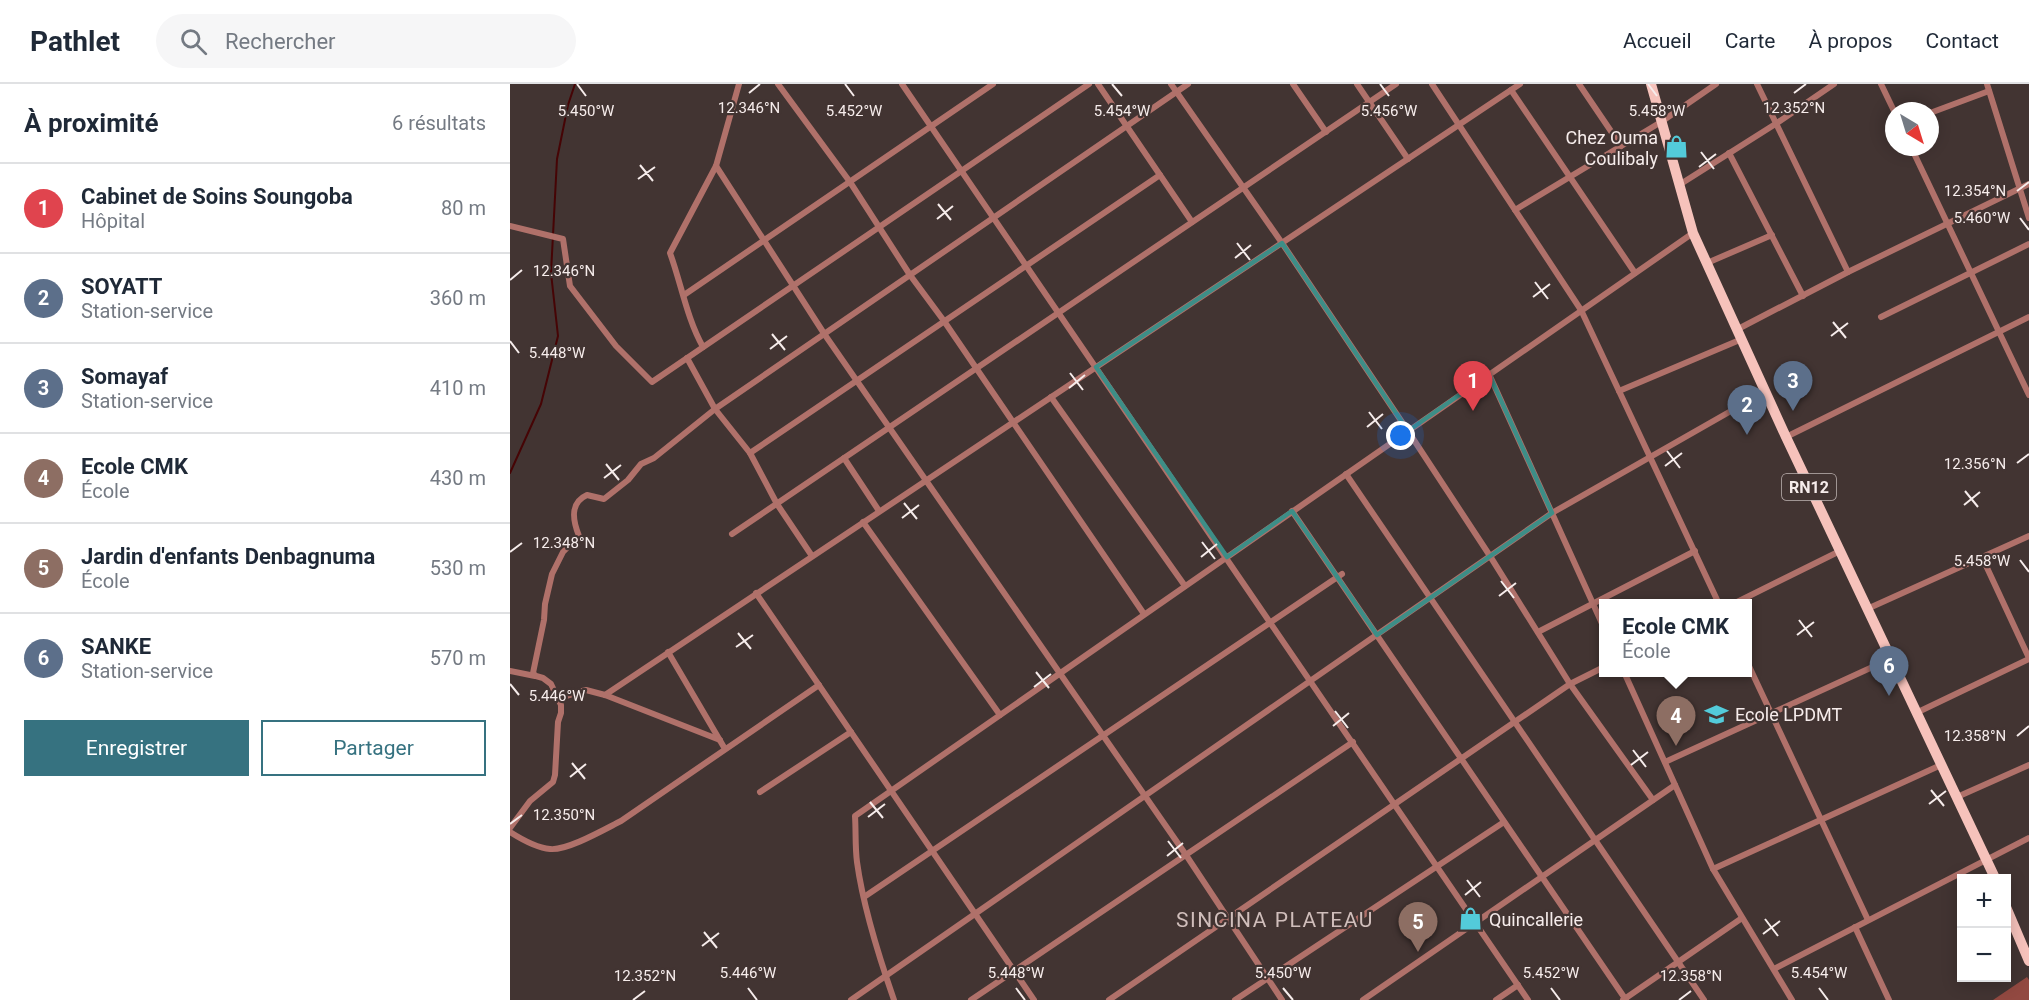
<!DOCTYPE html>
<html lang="fr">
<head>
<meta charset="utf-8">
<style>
  body { margin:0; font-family:Roboto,sans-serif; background:#f6f6f7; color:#1f2937 }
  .controls { position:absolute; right:18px; bottom:18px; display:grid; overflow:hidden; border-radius:0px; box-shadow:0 3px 15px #0003 }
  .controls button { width:54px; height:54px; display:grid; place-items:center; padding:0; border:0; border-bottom:2px solid #e0e1e3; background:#fff; color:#1f2937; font:30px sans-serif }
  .compass { position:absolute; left:1375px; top:18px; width:54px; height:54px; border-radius:50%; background:#fff; box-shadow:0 3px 15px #0003; rotate:142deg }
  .you { position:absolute; left:891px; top:352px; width:21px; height:21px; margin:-15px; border:4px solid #fff; border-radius:50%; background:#1a73e8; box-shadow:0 0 0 9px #1a73e833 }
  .badge { display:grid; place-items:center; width:39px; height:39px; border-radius:50%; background:#367280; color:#fff; font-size:20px; font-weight:700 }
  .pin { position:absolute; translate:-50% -50px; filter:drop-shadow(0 2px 3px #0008) }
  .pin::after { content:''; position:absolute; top:32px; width:21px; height:18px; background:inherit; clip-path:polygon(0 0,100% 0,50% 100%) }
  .popup { position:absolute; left:1089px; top:515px; width:153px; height:78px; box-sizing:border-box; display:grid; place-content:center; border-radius:0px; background:#fff; filter:drop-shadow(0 2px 4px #0005); font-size:20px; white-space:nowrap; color:#747a83 }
  .popup b { font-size:22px; color:#1f2937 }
  .popup::after { content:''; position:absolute; left:50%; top:100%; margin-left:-12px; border:12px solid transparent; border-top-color:#fff }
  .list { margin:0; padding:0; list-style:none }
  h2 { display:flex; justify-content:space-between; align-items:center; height:78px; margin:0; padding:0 24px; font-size:26px }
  h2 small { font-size:20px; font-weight:400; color:#747a83 }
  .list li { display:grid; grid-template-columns:39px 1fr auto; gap:18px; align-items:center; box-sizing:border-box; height:90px; padding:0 24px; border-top:2px solid #e0e1e3 }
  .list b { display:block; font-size:22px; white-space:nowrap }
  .list p { margin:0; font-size:20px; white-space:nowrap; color:#747a83 }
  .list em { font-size:20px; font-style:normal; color:#747a83 }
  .actions { display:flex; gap:12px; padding:18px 24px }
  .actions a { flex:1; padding:14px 0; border:2px solid #367280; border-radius:0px; text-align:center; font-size:21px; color:#367280 }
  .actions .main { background:#367280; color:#fff }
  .icon { flex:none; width:33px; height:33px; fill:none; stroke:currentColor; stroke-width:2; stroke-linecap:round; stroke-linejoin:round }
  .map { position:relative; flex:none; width:1519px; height:916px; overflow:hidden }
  header { display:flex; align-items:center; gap:36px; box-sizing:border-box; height:84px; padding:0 30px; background:#fff; border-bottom:2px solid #e0e1e3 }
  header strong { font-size:28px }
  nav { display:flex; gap:33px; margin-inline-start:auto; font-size:21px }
  .search { width:420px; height:54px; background:#f6f6f7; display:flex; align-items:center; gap:15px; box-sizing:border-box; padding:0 21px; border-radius:33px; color:#747a83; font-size:22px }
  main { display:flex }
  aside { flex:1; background:#fff }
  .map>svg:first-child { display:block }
  .green { fill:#924941 }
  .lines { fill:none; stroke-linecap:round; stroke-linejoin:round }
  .stream { stroke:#460405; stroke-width:2 }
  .minor { stroke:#b0716a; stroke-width:6 }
  .primary { stroke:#f6c2bb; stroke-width:10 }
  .marked { fill:none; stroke:#3d8e87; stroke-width:4.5; stroke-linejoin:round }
  .ticks { fill:none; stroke:#f6eceb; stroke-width:2 }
  .labels { text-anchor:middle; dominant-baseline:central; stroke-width:4.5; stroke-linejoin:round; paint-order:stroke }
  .shield { fill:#423432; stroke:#c0b5b4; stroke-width:1.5 }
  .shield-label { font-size:16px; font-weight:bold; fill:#f6eceb }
  .poi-label { font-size:18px; fill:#f6eceb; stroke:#423432; text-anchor:start }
  .quarter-label { font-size:21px; letter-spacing:1.5px; fill:#d0bebb; stroke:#423432 }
  .ticks-label { font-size:15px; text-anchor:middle; fill:#f6eceb; stroke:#423432; stroke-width:4.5; stroke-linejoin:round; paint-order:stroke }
</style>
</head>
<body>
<header>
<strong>Pathlet</strong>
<div class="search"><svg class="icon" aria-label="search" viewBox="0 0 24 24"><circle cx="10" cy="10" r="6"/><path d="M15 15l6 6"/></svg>Rechercher</div>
<nav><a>Accueil</a><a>Carte</a><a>À propos</a><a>Contact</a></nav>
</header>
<main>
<aside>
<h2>À proximité<small>6 résultats</small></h2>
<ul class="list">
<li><span class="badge" style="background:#e0444e">1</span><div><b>Cabinet de Soins Soungoba</b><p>Hôpital</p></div><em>80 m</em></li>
<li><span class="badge" style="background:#5c6f8a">2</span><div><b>SOYATT</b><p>Station-service</p></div><em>360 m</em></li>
<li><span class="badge" style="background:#5c6f8a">3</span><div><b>Somayaf</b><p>Station-service</p></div><em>410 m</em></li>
<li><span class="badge" style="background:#8d6e63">4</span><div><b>Ecole CMK</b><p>École</p></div><em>430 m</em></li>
<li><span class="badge" style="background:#8d6e63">5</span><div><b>Jardin d'enfants Denbagnuma</b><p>École</p></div><em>530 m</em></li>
<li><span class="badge" style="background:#5c6f8a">6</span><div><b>SANKE</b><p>Station-service</p></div><em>570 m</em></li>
</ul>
<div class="actions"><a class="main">Enregistrer</a><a>Partager</a></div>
</aside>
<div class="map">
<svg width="1519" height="916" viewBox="0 0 1519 916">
  <rect width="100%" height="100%" fill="#423432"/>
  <path class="green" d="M1517,893L1519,896V916H1483Z"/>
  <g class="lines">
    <path class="stream" d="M0,389L31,320L48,252L41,189L47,75L58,21L65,0"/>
    <g class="minor">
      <path d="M268,0L340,98L400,191L434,237L634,530"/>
      <path d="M392,0L1018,916"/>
      <path d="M588,0L682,138"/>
      <path d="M661,0L772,159L898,347L980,472L1060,600L1143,716"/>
      <path d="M783,0L816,48"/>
      <path d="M847,0L898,75"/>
      <path d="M922,0L1071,226L1209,520"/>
      <path d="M1069,0L1111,62"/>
      <path d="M1247,0L1338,188"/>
      <path d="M1371,0L1384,27"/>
      <path d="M1477,0L1519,134"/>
      <path d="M1001,6L1125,189"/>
      <path d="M1420,29L1479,7"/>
      <path d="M1401,63L1519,311"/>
      <path d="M1219,69L1293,212"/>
      <path d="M206,82L315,251L676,771L772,916"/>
      <path d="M1169,101L1267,39L1324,0"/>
      <path d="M1005,126L1151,38L1206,0"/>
      <path d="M0,142L53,155L60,202L106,262L142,298L579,0"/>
      <path d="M1197,179L1262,151"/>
      <path d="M174,211L483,0"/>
      <path d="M1371,233L1519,160"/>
      <path d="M1228,245L1338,188L1519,100"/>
      <path d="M193,263C177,235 171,199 160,169L206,82L229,0"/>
      <path d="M177,274L205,325L240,369L267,420L302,472"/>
      <path d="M979,290L1094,544"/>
      <path d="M1109,307L1232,255"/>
      <path d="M541,313L675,502"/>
      <path d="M1276,353L1519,233"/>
      <path d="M240,369L650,91"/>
      <path d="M334,374L369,427"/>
      <path d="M836,390L1194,916"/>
      <path d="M782,427L1116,916"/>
      <path d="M353,438L490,631"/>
      <path d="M222,450L886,0"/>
      <path d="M1472,473L1519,574"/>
      <path d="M246,509L524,916"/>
      <path d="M1223,520L1330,467"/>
      <path d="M1357,525L1519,452"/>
      <path d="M1028,548L1185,467"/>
      <path d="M158,568L215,665"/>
      <path d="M1238,580L1358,836"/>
      <path d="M0,587L25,592"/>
      <path d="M1114,588L1203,785L1282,916"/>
      <path d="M95,611L1010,0"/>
      <path d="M49,614L76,606L95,611L210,656"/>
      <path d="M1406,629L1519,575"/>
      <path d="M1155,678L1380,575"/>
      <path d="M250,708L341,648"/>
      <path d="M1447,713L1519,681"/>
      <path d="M0,744L20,717L43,698L45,691L48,638L51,629V621L41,600L33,594L26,592L23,589L34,536L35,520L42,490L53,468L69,452C63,437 59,419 77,411L94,415L118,396L131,380L144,374L205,325L678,0"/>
      <path d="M0,748C11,755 27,764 40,765C57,767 95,745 111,737L309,601"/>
      <path d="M1203,785L1431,681"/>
      <path d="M354,813L832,490"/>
      <path d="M1345,843L1379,916"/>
      <path d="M1264,885L1519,754"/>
      <path d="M341,916L1042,429L1256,307"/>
      <path d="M384,916C369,873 353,822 347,778C345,763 346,747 345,732L1183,149"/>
      <path d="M461,916L843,658"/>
      <path d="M599,916L1060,600L1094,583"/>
      <path d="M725,916L994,738"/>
      <path d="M853,916L1165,701"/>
      <path d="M986,916L1008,901"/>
      <path d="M1113,916L1232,834"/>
    </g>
    <g class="primary">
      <path d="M1141,0L1183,149L1276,353L1485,794"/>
      <path d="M1496,823L1519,877"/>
    </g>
  </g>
  <path class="marked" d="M772,159L898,347L979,290L1042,429L867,551L782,427L717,473L586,283Z"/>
  <path class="ticks" d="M67,0L76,12M335,0L344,12M602,0L612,12M870,0L879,12M1138,0L1147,12M239,9L250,0M1284,9L1296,0M1191,68L1204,85M130,81L143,97M1189,83L1206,70M128,95L145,83M1507,107L1519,98M428,120L441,136M1510,134L1519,146M427,135L443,122M727,159L740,176M725,174L741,161M0,196L12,186M1025,198L1038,215M1023,213L1040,200M1323,238L1336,254M262,250L275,266M1321,252L1338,239M0,257L9,269M260,265L277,252M560,289L573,306M559,304L575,291M859,328L872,345M857,343L873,330M1157,367L1170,384M1507,379L1519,370M96,380L109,396M1155,382L1172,369M94,394L111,381M1455,407L1468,423M394,419L407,435M1454,421L1470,408M392,434L409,421M692,458L705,475M0,468L12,459M691,473L707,460M1510,476L1519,488M991,497L1004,514M989,512L1006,499M1289,536L1302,553M228,549L241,565M1287,551L1304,538M226,563L243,551M526,588L539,604M0,600L9,611M524,603L541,590M825,627L838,644M823,642L839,629M1507,652L1519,642M1123,666L1136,683M62,679L75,695M1121,681L1138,668M60,693L76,680M1421,706L1434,722M360,718L373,734M1419,720L1436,707M358,733L375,720M0,740L12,731M658,757L671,774M657,772L673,759M957,796L970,813M955,811L971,798M1255,835L1268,852M194,848L207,864M1253,850L1270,837M192,862L209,849M238,904L247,916M506,904L515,916M773,904L783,916M1041,904L1050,916M1309,904L1318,916M123,916L135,907M1169,916L1181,907"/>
  <defs>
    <symbol id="shop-bare" viewBox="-9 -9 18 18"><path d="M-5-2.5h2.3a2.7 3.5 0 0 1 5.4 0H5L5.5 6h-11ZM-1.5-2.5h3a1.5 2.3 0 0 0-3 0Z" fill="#53cbda" stroke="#423432" stroke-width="2.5" paint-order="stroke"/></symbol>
    <symbol id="school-bare" viewBox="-9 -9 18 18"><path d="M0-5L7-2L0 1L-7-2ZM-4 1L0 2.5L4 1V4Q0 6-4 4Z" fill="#53cbda" stroke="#423432" stroke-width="2.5" paint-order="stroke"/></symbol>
  </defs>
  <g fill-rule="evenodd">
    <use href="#shop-bare" x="1150" y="46" width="33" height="33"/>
    <use href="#school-bare" x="1190" y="614" width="33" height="33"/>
    <use href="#shop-bare" x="944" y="818" width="33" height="33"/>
  </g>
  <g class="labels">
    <rect class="shield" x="1272" y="390" width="54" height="26" rx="4.5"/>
    <g class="shield-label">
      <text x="1299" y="403">RN12</text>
    </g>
    <g class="poi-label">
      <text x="1148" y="53" text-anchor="end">Chez Ouma<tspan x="1148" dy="21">Coulibaly</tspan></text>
      <text x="1225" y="630">Ecole LPDMT</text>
      <text x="979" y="835">Quincallerie</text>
    </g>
    <g class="quarter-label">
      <text x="765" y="836">SINCINA PLATEAU</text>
    </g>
  </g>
  <g class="ticks-label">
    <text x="239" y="29">12.346°N</text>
    <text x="1284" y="29">12.352°N</text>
    <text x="76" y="32">5.450°W</text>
    <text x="344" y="32">5.452°W</text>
    <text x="612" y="32">5.454°W</text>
    <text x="879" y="32">5.456°W</text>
    <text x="1147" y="32">5.458°W</text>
    <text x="1465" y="112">12.354°N</text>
    <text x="1472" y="139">5.460°W</text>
    <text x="54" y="192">12.346°N</text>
    <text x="47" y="274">5.448°W</text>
    <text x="1465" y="385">12.356°N</text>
    <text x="54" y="464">12.348°N</text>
    <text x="1472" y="482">5.458°W</text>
    <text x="47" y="617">5.446°W</text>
    <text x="1465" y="657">12.358°N</text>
    <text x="54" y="736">12.350°N</text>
    <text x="238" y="894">5.446°W</text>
    <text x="506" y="894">5.448°W</text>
    <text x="773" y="894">5.450°W</text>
    <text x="1041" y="894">5.452°W</text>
    <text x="1309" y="894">5.454°W</text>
    <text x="135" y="897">12.352°N</text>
    <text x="1181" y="897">12.358°N</text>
  </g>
</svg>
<div class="controls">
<button>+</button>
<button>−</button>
</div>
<svg class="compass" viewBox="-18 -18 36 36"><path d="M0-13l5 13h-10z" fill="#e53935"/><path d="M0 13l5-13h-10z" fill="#747a83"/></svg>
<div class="you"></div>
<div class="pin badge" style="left:963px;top:327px;background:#e0444e">1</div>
<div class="pin badge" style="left:1237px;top:351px;background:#5c6f8a">2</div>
<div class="pin badge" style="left:1283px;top:327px;background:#5c6f8a">3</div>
<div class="pin badge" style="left:1166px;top:662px;background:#8d6e63">4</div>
<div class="popup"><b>Ecole CMK</b>École</div>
<div class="pin badge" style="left:908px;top:868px;background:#8d6e63">5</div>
<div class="pin badge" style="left:1379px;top:612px;background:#5c6f8a">6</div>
</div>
</main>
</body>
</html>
